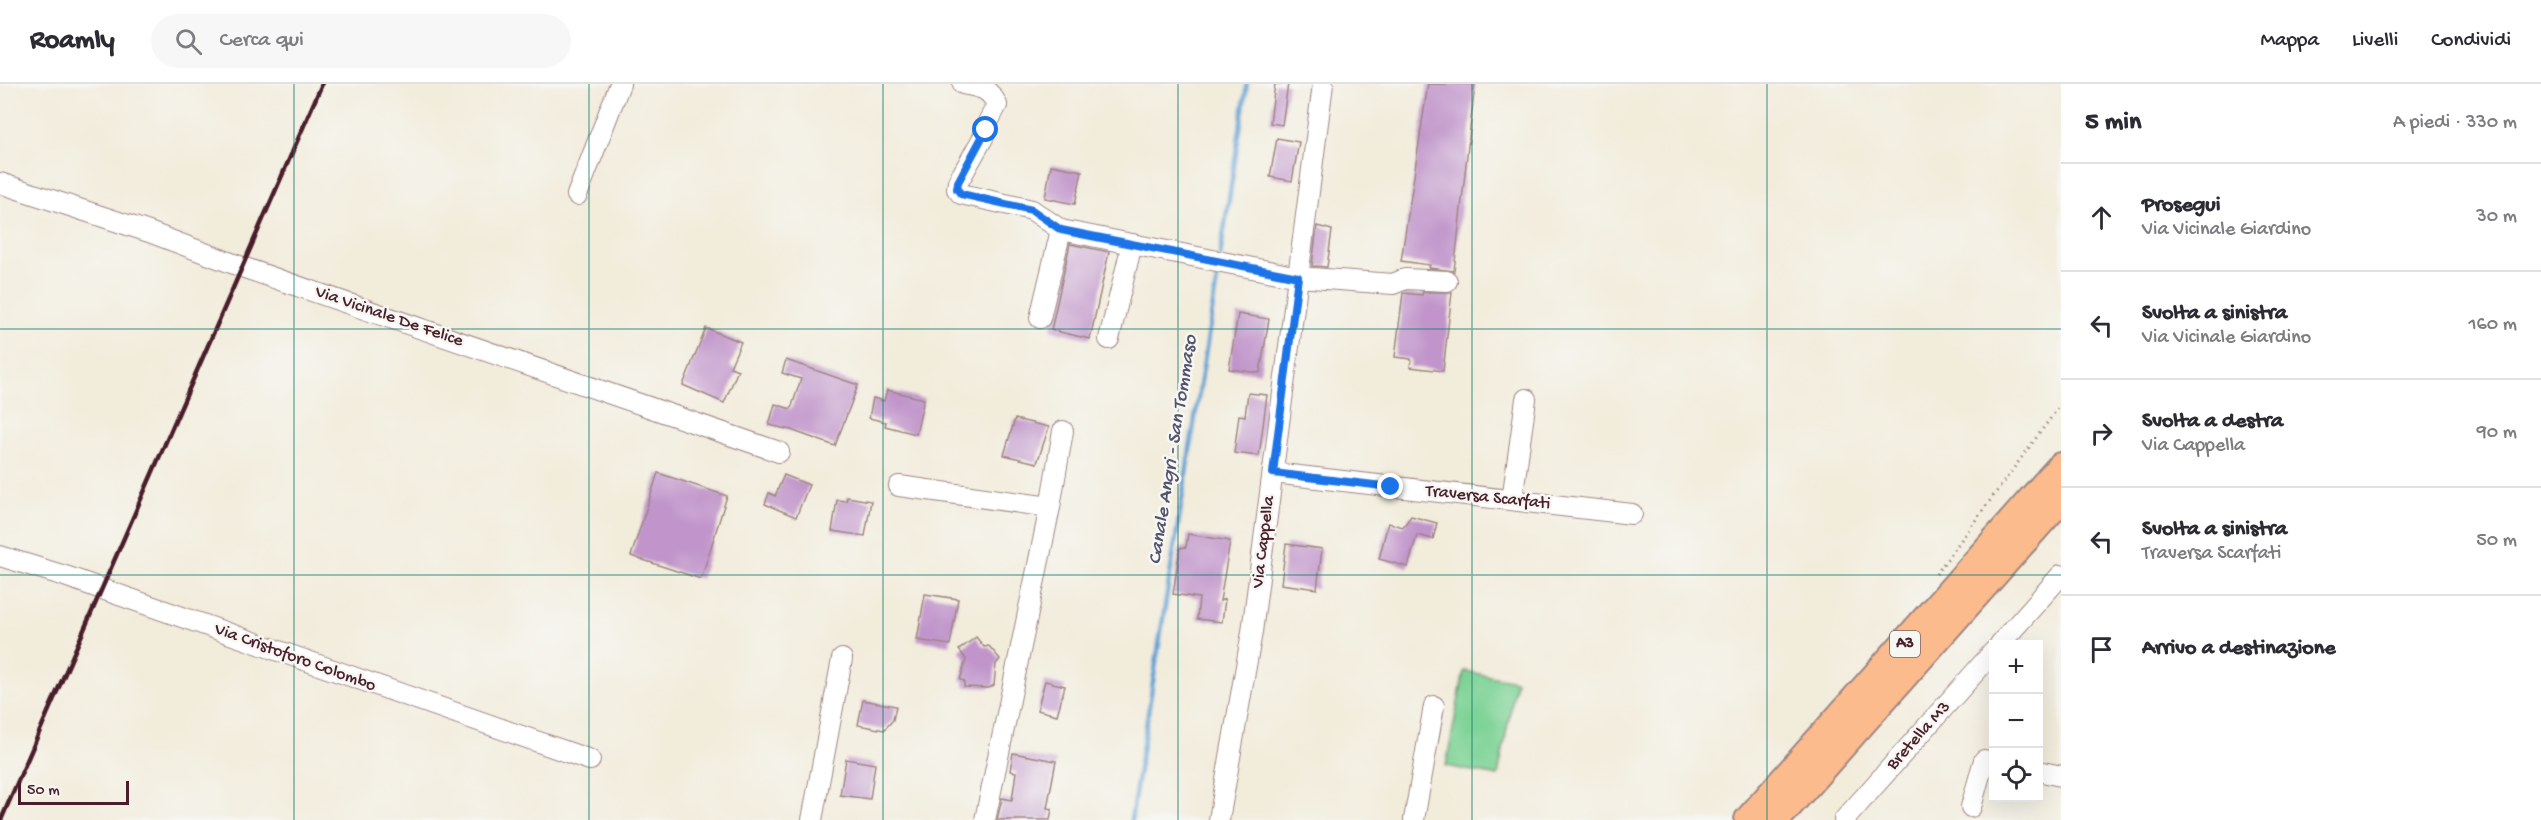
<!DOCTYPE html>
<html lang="it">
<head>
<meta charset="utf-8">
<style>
  body { margin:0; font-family:"Gochi Hand",sans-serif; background:#f7f7f7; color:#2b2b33 }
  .controls { position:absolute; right:18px; bottom:18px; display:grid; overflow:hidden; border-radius:0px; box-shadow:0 6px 24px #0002 }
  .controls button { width:54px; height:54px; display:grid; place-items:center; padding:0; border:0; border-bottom:2px solid #e1e1e2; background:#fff; color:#2b2b33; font:30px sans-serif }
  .scale { position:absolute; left:18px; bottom:15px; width:111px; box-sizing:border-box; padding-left:6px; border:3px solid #4a1f2b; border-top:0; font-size:16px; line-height:21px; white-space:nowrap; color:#4a1f2b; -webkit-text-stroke:4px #f6f6f2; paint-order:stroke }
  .stop { position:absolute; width:18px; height:18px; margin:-14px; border:4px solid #1a73e8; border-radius:50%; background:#fff }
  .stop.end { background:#1a73e8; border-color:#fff; box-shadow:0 2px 6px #0008 }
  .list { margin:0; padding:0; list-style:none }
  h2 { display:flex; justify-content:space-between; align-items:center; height:78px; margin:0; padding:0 24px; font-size:26px }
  h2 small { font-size:20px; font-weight:400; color:#7c7c81 }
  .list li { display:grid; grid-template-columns:39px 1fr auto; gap:18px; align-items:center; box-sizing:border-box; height:108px; padding:0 24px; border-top:2px solid #e1e1e2 }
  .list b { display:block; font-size:22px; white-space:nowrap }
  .list p { margin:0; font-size:20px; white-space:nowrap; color:#7c7c81 }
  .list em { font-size:20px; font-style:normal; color:#7c7c81 }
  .icon { flex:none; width:33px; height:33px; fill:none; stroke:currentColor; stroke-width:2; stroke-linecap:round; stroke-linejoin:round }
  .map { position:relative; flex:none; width:2061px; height:736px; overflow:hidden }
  header { display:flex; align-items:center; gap:36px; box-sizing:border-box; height:84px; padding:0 30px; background:#fff; border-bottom:2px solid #e1e1e2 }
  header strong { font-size:28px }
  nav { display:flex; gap:33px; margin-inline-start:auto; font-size:21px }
  .search { width:420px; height:54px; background:#f7f7f7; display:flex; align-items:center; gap:15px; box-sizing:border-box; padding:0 21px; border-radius:33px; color:#7c7c81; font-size:22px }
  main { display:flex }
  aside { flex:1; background:#fff }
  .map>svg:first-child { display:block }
  .green { fill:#7ed396; stroke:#647960; stroke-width:1.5 }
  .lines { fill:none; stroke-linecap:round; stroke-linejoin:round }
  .stream { stroke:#60a0d2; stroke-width:4.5 }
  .building { fill:#c195cb }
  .minor-casing { stroke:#9e8683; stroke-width:22 }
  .highway-casing { stroke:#9e8683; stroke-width:32 }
  .path { stroke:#9e8683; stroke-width:3; stroke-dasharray:1.5 4.5; stroke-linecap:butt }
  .minor { stroke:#fff; stroke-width:20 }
  .highway { stroke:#fbbb8d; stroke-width:28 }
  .rail { stroke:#4a1f2b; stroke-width:4.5 }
  .route { stroke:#1a73e8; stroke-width:8 }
  .grid { fill:none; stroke:#0f766e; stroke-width:1.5; stroke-opacity:0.55 }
  .labels { text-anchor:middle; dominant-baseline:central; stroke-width:5; stroke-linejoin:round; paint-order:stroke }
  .shield { fill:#f6f6f2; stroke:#7e6067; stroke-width:1.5 }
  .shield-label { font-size:16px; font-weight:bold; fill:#4a1f2b }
  .street-label { font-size:18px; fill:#4a1f2b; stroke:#f6f6f2 }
  .water-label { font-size:20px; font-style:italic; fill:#53536e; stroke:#f6f6f2 }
</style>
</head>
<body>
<header>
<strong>Roamly</strong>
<div class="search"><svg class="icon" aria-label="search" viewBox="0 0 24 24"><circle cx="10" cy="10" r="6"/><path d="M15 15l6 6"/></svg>Cerca qui</div>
<nav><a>Mappa</a><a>Livelli</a><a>Condividi</a></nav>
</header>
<main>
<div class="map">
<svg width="2061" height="736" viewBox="0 0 2061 736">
  <rect width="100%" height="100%" fill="#f6f6f2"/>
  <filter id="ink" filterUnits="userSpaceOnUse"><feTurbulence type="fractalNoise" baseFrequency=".0167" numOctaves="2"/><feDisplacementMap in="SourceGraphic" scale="12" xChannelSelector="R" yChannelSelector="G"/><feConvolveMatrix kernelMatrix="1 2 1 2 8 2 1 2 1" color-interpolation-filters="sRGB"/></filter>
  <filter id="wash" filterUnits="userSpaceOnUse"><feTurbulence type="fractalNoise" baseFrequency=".008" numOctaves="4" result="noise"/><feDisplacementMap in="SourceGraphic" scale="24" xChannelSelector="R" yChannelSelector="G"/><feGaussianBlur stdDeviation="1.35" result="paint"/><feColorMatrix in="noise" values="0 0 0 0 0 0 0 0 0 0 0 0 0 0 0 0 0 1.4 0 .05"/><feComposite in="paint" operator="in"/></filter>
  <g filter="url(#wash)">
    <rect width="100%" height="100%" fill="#f2ecdb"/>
    <path class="green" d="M1464,587L1516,597L1498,692L1446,682Z"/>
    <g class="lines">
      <g class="stream">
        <path d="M1220,172L1247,0"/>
        <path d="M1131,736L1219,183"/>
      </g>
    </g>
    <g id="blocks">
      <g class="building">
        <path d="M1275,0H1288L1282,41L1270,39Z"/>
        <path d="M1428,0H1475L1454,187L1429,184L1430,181L1401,177Z"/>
        <path d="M1277,54L1299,58L1292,97L1270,93Z"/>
        <path d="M1051,81L1082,87L1075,120L1045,114Z"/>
        <path d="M1317,142L1332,146L1327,183L1312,182Z"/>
        <path d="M1070,160L1109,168L1090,255L1051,246Z"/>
        <path d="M1423,208H1452L1443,287L1410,283L1411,275L1395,273L1403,209L1422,211Z"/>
        <path d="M1238,230L1269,235L1260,289L1229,285Z"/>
        <path d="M706,244L741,258L730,283L738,286L724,319L683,301Z"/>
        <path d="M786,276L858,301L835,362L791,346L769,341L775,320L791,325L801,295L782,289Z"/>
        <path d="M887,306L924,315L916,350L885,342L886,338L869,334L873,314L884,317Z"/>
        <path d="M1248,309L1267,311L1259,372L1234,369L1239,331L1245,332Z"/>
        <path d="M1015,335L1049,343L1037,379L1004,371Z"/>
        <path d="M658,389L727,412L701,495L631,472Z"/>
        <path d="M784,391L809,401L796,433L765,420L769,409L775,412Z"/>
        <path d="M847,413L871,417L865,452L832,447L837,416L846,417Z"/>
        <path d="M1411,432L1437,439L1433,455L1417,451L1408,483L1379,475L1388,439L1403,443Z"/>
        <path d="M1188,450L1230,457L1220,517L1225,515L1222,538L1197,535L1199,514L1173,510L1180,464L1186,463Z"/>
        <path d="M1286,460L1322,465L1317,505L1281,500Z"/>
        <path d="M925,510L958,515L950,561L917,556Z"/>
        <path d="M976,553L984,563L989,562L1000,575L996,580L994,601L989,604L964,603V597L960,596L966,575L959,566Z"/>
        <path d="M1045,597L1065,602L1057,631L1037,626Z"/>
        <path d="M863,616L896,622L893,636L884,646L858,641Z"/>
        <path d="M1013,669L1056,677L1047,724L1052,725L1050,736H997L1002,714L1012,716L1016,688L1010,687Z"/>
        <path d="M846,675L875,680L870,715L840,711Z"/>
      </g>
    </g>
  </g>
  <g filter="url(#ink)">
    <use href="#blocks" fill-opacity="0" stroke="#9e8683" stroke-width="1.5"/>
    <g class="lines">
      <defs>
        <g id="minor">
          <path d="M963,0C980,4 989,3 997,21L987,40L984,52L958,98L957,105L961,110L1032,126L1061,146L1298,193L1393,200L1405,195L1447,197"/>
          <path d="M0,99L149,148L242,183L779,368"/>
          <path d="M577,111L620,0"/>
          <path d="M1040,234L1061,146"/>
          <path d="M1109,255L1132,160"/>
          <path d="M1273,389L1632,430"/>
          <path d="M899,402L1050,423"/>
          <path d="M1512,416L1526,315"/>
          <path d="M0,472L65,492L590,676"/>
          <path d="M2000,560L2061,491"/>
          <path d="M2038,687L2061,692"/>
          <path d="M1971,723L1984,676L1994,678"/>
          <path d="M812,736L842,575"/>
          <path d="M985,736L1050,423L1063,347"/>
          <path d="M1219,736L1252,548L1323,0"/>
          <path d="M1414,736L1434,622"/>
          <path d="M1844,736L1994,567"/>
        </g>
        <g id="highway">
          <path d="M1749,736L2061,383"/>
          <path d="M1775,736L2061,414"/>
        </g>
      </defs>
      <use href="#minor" class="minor-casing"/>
      <use href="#highway" class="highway-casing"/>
      <path class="path" d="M1936,490L2061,320"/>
      <use href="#minor" class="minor"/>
      <use href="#highway" class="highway"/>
      <path class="rail" d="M1,736L322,0"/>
    </g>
  </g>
  <g class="lines" filter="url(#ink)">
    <path class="route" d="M986,46L958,98L957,105L961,110L1032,126L1061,146L1298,193L1273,389L1391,403"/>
  </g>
  <path class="grid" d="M294,0V736M589,0V736M883,0V736M1178,0V736M1472,0V736M1767,0V736M0,245H2061M0,491H2061"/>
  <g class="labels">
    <rect class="shield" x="1890" y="547" width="30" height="26" rx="4.5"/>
    <g class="shield-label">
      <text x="1905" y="560">A3</text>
    </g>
    <g class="street-label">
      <text transform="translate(389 233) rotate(19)">Via Vicinale De Felice</text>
      <text transform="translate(1488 414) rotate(6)">Traversa Scarfati</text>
      <text transform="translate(1264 458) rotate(-83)">Via Cappella</text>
      <text transform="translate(295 574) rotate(20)">Via Cristoforo Colombo</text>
      <text transform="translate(1919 652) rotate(-48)">Bretella M3</text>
    </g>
    <g class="water-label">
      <text transform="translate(1174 366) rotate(-81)">Canale Angri - San Tommaso</text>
    </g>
  </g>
</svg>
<div class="controls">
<button>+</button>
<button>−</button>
<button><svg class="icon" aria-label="locate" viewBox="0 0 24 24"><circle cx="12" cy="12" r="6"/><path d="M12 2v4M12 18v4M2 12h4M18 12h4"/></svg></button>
</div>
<div class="scale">50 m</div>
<div class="stop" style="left:986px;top:46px"></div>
<div class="stop end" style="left:1391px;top:403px"></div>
</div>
<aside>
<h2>5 min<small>A piedi · 330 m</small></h2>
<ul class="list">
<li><svg class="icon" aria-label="ahead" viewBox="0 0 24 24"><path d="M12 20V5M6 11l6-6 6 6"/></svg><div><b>Prosegui</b><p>Via Vicinale Giardino</p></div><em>30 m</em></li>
<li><svg class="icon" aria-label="left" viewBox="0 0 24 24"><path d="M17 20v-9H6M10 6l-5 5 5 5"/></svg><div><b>Svolta a sinistra</b><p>Via Vicinale Giardino</p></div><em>160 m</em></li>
<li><svg class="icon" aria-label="right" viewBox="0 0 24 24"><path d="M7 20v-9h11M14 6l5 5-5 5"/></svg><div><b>Svolta a destra</b><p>Via Cappella</p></div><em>90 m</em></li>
<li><svg class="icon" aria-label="left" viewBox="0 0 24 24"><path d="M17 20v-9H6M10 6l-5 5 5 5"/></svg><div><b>Svolta a sinistra</b><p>Traversa Scarfati</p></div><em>50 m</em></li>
<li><svg class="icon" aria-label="arrive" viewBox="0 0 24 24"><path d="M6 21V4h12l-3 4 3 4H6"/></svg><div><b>Arrivo a destinazione</b></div></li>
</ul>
</aside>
</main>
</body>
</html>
